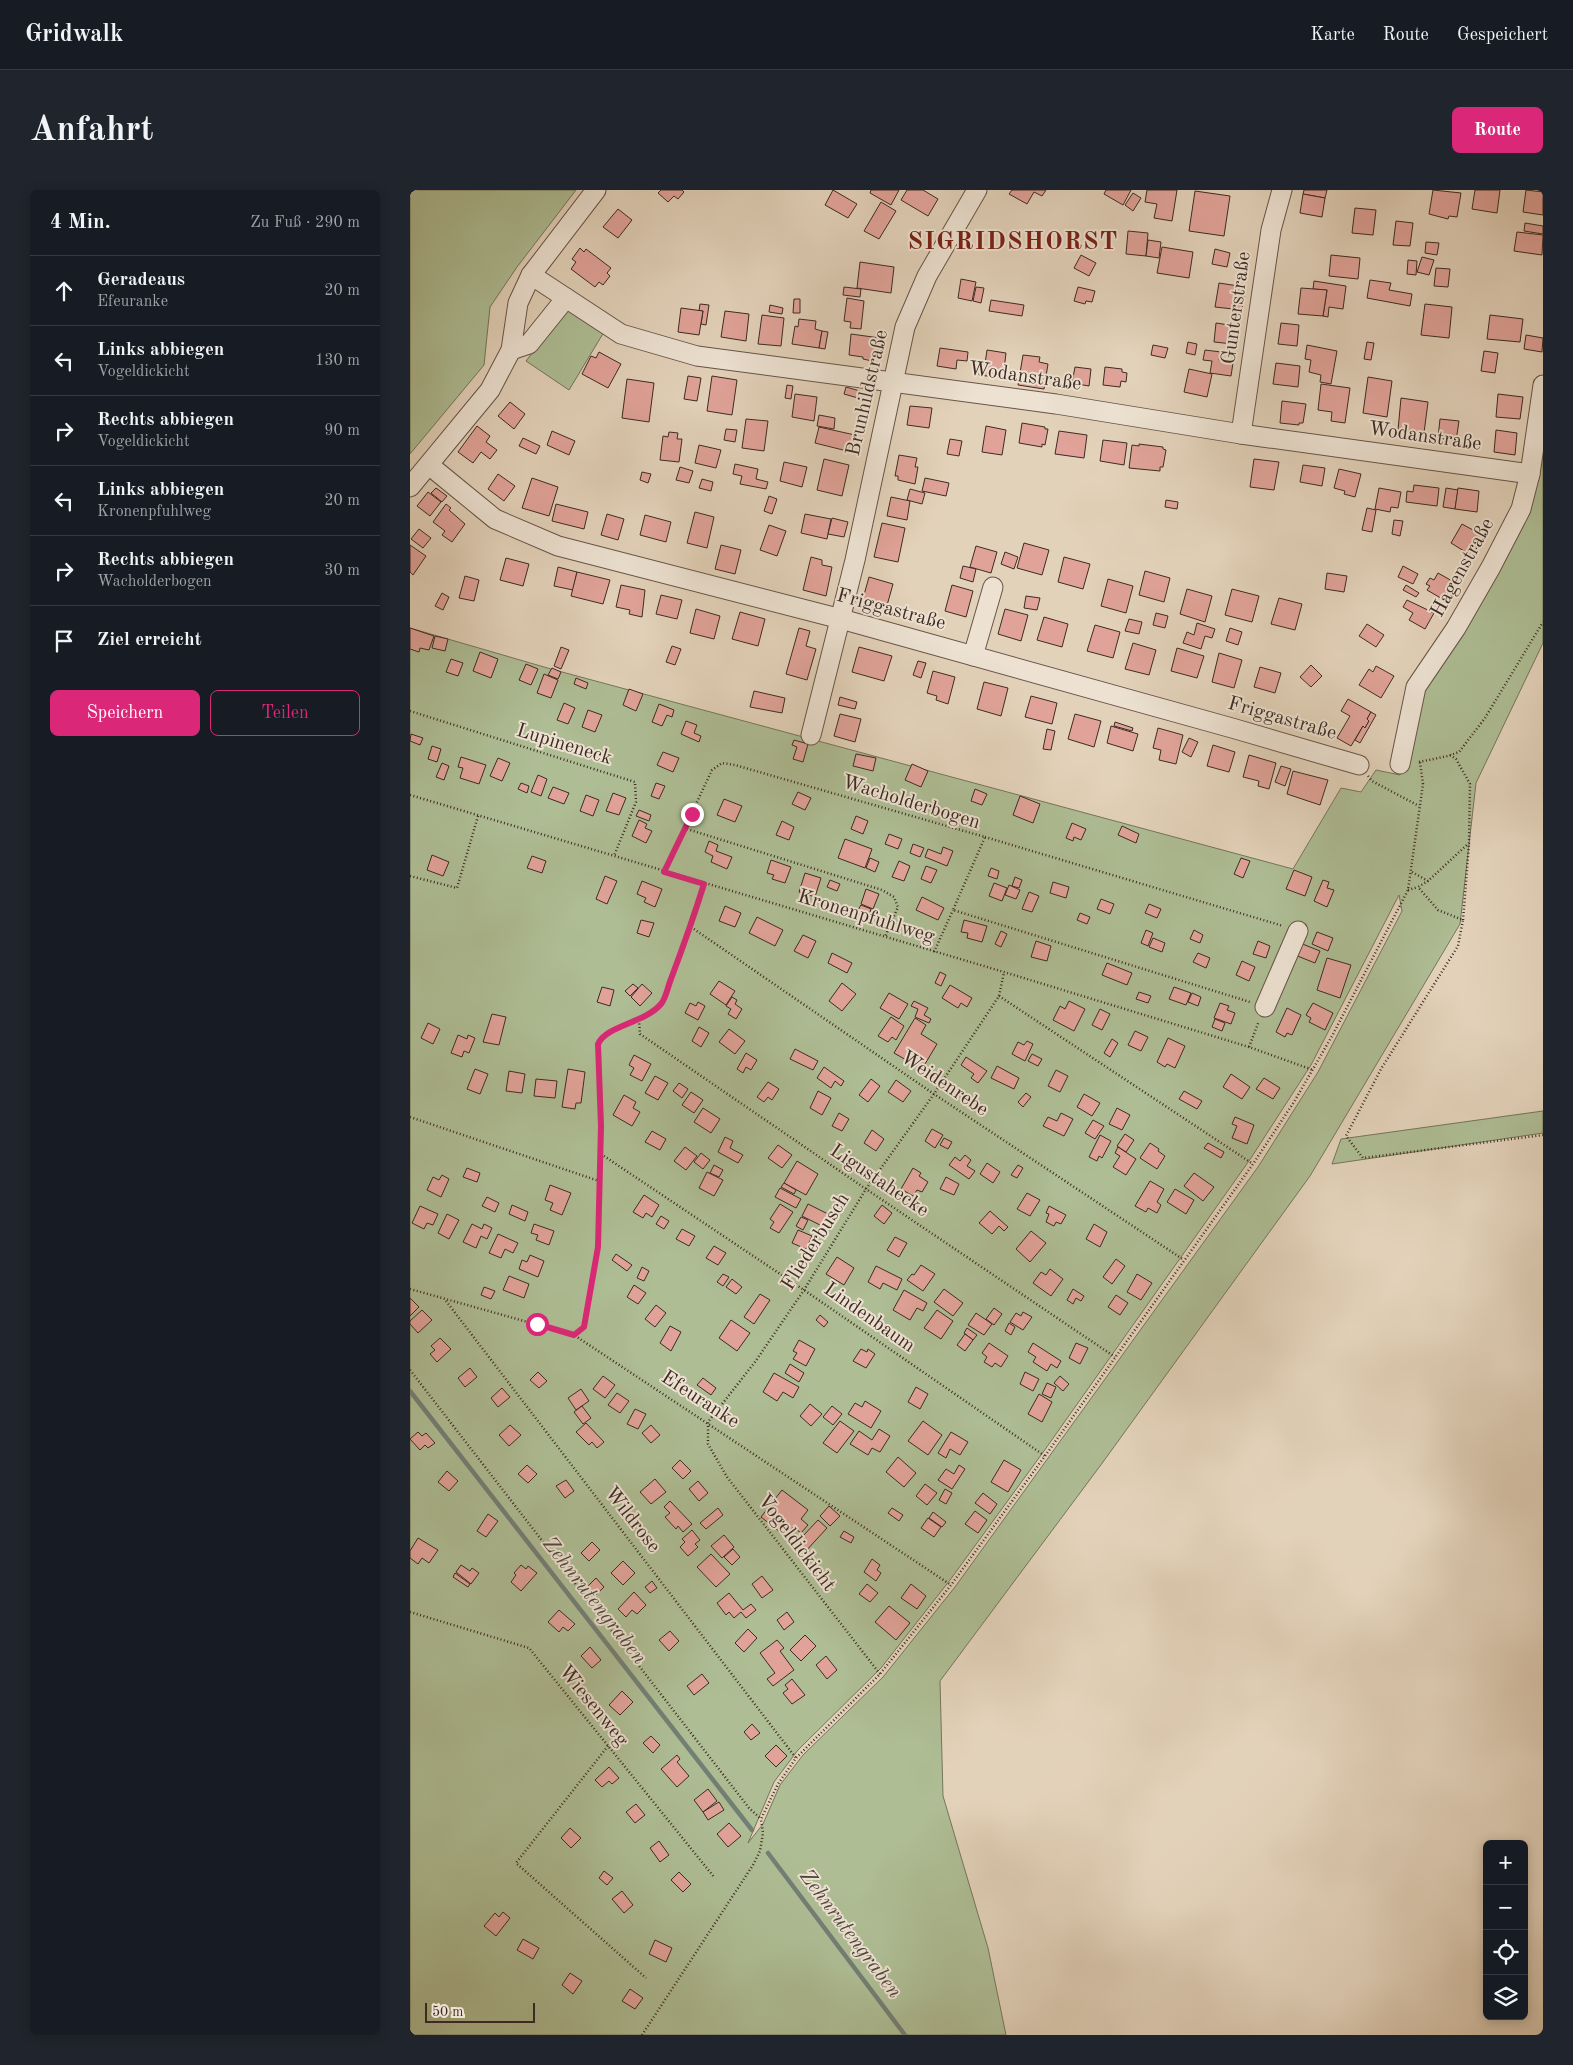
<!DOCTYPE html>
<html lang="de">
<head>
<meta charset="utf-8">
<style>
  body { margin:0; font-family:"Old Standard TT",serif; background:#20242c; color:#f1f3f6 }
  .controls { position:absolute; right:15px; bottom:15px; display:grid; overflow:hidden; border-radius:8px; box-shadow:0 2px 12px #0003 }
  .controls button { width:45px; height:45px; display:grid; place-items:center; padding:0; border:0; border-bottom:1px solid #363941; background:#171b24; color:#f1f3f6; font:25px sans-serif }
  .scale { position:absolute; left:15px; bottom:12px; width:110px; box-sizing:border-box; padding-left:5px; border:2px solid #3e2a23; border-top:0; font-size:14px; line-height:18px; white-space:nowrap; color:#3e2a23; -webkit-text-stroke:4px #ede2d2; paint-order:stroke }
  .stop { position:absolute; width:15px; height:15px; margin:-11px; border:4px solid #db2777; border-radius:50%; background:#fff }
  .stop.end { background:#db2777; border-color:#fff; box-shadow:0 1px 5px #0008 }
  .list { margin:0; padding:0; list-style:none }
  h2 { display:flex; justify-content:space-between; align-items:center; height:65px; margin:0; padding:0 20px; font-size:21px }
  h2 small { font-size:16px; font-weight:400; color:#9ea1a6 }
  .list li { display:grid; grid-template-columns:32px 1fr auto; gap:15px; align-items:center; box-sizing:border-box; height:70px; padding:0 20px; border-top:1px solid #363941 }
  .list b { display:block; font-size:19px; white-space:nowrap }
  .list p { margin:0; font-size:16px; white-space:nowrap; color:#9ea1a6 }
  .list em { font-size:16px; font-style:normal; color:#9ea1a6 }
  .actions { display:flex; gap:10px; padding:15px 20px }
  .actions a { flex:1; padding:11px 0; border:1px solid #db2777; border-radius:8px; text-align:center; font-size:18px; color:#db2777 }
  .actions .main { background:#db2777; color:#fff }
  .icon { flex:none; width:28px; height:28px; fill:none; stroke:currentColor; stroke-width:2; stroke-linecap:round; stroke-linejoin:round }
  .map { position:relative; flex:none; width:1133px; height:1845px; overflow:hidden; border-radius:8px }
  header { display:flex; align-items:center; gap:30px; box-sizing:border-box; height:70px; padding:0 25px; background:#171b24; border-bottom:1px solid #363941 }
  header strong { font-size:24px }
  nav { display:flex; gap:28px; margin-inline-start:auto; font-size:18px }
  .intro { display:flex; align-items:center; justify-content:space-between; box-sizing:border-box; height:120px; padding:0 30px }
  h1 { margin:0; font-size:35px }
  .button { padding:12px 22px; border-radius:8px; background:#db2777; color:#fff; font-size:18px; font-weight:700 }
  main { display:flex; gap:30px; padding:0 30px }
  aside { flex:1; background:#171b24; border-radius:8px; box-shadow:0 2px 12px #0003 }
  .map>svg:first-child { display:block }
  .green { fill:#aebd94; stroke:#76745c; fill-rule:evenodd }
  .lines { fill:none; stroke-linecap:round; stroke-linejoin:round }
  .stream { stroke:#737f75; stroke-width:4.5 }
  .building { fill:#e1a399; stroke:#3e2a23 }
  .minor-casing { stroke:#675449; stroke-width:21 }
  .path { stroke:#3e2a23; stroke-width:2.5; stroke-dasharray:1 2.5; stroke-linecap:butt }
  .minor { stroke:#ede2d2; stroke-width:19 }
  .route { stroke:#db2777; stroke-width:6 }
  .labels { text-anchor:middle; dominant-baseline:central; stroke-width:4; stroke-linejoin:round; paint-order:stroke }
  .street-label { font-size:20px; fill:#3e2a23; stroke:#ede2d2 }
  .water-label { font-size:21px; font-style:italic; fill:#50463e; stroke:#ede2d2 }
  .district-label { font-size:25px; font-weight:bold; letter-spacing:1px; fill:#7a1f14; stroke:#ede2d2 }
</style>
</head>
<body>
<header>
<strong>Gridwalk</strong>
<nav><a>Karte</a><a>Route</a><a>Gespeichert</a></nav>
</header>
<div class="intro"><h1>Anfahrt</h1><a class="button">Route</a></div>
<main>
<aside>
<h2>4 Min.<small>Zu Fuß · 290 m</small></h2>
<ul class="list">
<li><svg class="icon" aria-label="ahead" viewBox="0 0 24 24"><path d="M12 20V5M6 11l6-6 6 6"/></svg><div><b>Geradeaus</b><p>Efeuranke</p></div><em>20 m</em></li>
<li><svg class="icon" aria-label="left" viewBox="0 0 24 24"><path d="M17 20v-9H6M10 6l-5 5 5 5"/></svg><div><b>Links abbiegen</b><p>Vogeldickicht</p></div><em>130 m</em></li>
<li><svg class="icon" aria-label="right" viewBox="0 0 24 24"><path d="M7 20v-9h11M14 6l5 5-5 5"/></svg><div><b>Rechts abbiegen</b><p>Vogeldickicht</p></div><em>90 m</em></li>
<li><svg class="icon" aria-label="left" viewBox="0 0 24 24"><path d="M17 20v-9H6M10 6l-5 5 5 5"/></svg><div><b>Links abbiegen</b><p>Kronenpfuhlweg</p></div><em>20 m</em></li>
<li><svg class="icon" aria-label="right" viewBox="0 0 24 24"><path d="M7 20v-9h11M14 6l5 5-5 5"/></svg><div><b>Rechts abbiegen</b><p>Wacholderbogen</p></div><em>30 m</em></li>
<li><svg class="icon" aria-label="arrive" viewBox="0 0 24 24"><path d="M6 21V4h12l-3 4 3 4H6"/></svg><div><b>Ziel erreicht</b></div></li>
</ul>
<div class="actions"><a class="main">Speichern</a><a>Teilen</a></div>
</aside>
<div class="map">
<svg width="1133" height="1845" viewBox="0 0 1133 1845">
  <rect width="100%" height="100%" fill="#e3d2ba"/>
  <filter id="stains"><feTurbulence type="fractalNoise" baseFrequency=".004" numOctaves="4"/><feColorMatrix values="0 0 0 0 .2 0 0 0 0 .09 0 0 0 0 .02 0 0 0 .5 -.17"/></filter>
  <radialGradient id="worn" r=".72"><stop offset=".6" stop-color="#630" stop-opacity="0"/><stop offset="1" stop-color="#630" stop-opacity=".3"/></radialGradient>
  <g class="green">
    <path d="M0,0H166L107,77L80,117L74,175L0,264Z"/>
    <path d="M157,117L194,142L159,200L116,171Z"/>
    <path d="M1133,240V453L1066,593L1050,734L900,986L693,1272L530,1491L533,1606L578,1758L596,1845H0V438L141,479L883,679L931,598L951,602L966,580L990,585L997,569L1010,498L1081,385ZM989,705L992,721L908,882L848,977L545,1397L473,1487L393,1565L370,1595L353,1634L338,1653L364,1592L388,1560L471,1478L540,1390L634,1261L841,968L901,875Z"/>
    <path d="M1133,921V943L922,974L931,949Z"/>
  </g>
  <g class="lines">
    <g class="stream">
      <path d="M0,1201L342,1640"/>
      <path d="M358,1663L495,1845"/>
    </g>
  </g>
  <g class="building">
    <path d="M251,0H272L274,2L268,9L264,6L258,12L248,3Z"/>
    <path d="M423,0L447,14L438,28L415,15Z"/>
    <path d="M461,0H489L481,15L460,3Z"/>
    <path d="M497,0H513L528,9L518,26L491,10Z"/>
    <path d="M602,0H636L632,6L624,2L617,14L599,4Z"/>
    <path d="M696,0H721L713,15L694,4Z"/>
    <path d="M737,0H767L762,31L744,28L747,14L735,12Z"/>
    <path d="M894,0H917L915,8L893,4Z"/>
    <path d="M1023,0L1051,3L1047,27L1039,26L1038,29L1019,24Z"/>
    <path d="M1065,0H1090L1087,23L1062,19Z"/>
    <path d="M1116,0L1133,2V25L1113,22Z"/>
    <path d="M785,1L820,6L814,46L779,41Z"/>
    <path d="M723,3L731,8L723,21L715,15Z"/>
    <path d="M893,4L915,8L912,27L890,23Z"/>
    <path d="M471,12L486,21L469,49L454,41Z"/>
    <path d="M945,18L966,20L963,45L942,43Z"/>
    <path d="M208,19L222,30L208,48L193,37Z"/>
    <path d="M986,31L1003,33L1000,56L983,55Z"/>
    <path d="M1115,33L1133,36V44L1114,41Z"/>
    <path d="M718,41L738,43L736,66L716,64Z"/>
    <path d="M1107,42L1133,45L1132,65L1104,61Z"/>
    <path d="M738,50L751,52L749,68L736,66Z"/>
    <path d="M1016,52L1029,53L1027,65L1015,63Z"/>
    <path d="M752,57L783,62L779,88L747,83Z"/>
    <path d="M170,58L174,62L176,59L201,78L197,83L200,86L193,95L189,92L185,97L161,79L166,72L162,69Z"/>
    <path d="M805,59L820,63L817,77L802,74Z"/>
    <path d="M671,65L686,73L679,86L664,78Z"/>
    <path d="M921,65L950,68L948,89L919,86Z"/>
    <path d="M1012,67L1024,70L1019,85L1007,82Z"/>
    <path d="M998,70L1007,71L1006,85L997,84Z"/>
    <path d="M450,72L484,77L481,103L447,98Z"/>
    <path d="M1026,78L1040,79L1038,97L1024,96Z"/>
    <path d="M551,89L566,92L562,111L548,108Z"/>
    <path d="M960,90L981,93L979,100L1002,104L1000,116L957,108Z"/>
    <path d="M904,91L936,96L933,119L919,117L918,127L913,126L917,100L903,99Z"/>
    <path d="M809,93L835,97L832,120L805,117Z"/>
    <path d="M434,97L451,99L450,107L433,105Z"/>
    <path d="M566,97L574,98L571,113L563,111Z"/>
    <path d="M668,97L685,101L682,112L676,111L675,114L664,111Z"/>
    <path d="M891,98L917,100L913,126L888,124Z"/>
    <path d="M437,108L454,111L451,139L440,138L441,132L434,131Z"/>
    <path d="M384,109H390V123H383Z"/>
    <path d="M581,110L614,115L612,126L579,121Z"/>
    <path d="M290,114L299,115L296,135L291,134L293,121H289Z"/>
    <path d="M1015,114L1042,117L1039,148L1011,145Z"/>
    <path d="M360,115L373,118L372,124L359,122Z"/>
    <path d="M271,118L293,121L289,145L268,142Z"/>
    <path d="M315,121L339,124L336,151L311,147Z"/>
    <path d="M352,125L374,128L371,156L348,154Z"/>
    <path d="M1080,125L1113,129L1110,152L1077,149Z"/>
    <path d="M389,129L406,131L405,139L412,141L409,158L382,154L385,136L388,137Z"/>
    <path d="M806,133L826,136L823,154L804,152Z"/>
    <path d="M871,133L889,135L887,156L868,154Z"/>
    <path d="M412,141L418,142L415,159L409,158Z"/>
    <path d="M441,144L470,148L468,162L463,161L462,171L453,169V167L439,165Z"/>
    <path d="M1116,145L1133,148L1132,162L1114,159Z"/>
    <path d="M778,152L787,154L785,165L776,163Z"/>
    <path d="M957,152L964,153L961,170L954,169Z"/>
    <path d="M743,155L758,158L755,168L741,165Z"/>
    <path d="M897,155L927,161L921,194L910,192L911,185L899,182L901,170L895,169Z"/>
    <path d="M530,158L558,162L557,171L547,170L546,179L527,176Z"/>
    <path d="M577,160L596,163L593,188L569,185L571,173L575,174Z"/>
    <path d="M795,160L811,162L809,170L823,173L821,186L800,183L802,171L793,170Z"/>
    <path d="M1074,161L1088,163L1085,183L1071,181Z"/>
    <path d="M189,162L211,174L198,198L172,184L181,166L186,168Z"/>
    <path d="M613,165L630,167L629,172L638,174L634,199L608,195Z"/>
    <path d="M866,173L890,176L888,197L863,194Z"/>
    <path d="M665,177L681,179L679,196L662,193Z"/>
    <path d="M695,177L712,179V182L717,183L716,192L711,191L710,197L693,195Z"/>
    <path d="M779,179L802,184L797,207L774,202Z"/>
    <path d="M278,186L291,188L287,211L274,209Z"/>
    <path d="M302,186L327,190L322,225L297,221Z"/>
    <path d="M958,187L982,191L977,227L953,223Z"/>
    <path d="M217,189L244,193L239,232L212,228Z"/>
    <path d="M911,194L940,198L935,233L921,231L922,222L908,220Z"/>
    <path d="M377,195L383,196L381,209L375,208Z"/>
    <path d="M436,197L450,201L448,208L434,204Z"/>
    <path d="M385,204L407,207L404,231L382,227Z"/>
    <path d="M1088,204L1113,207L1110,229L1086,227Z"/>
    <path d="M991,208L1018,212L1014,243L988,240Z"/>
    <path d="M872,211L896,214L893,233H889V235L870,233Z"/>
    <path d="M100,212L115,224L104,239L88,226Z"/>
    <path d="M500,216L522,218L519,238L497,235Z"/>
    <path d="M409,225L425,228L424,239L407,236Z"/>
    <path d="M336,229L358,231L354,261L332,258Z"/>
    <path d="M1030,229L1049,231L1046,251L1028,248Z"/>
    <path d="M612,233L635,237V239H638L635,255L632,254V257L609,253Z"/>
    <path d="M67,236L80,246L76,252L87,260L80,269L71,262L63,273L48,262Z"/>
    <path d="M576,236L596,240L592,265L572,262Z"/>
    <path d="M409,237L445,245L441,262L405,253Z"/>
    <path d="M316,239L327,240L325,252L314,250Z"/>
    <path d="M1086,240L1107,243L1105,265L1084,262Z"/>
    <path d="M142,241L165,251L159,265L137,255Z"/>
    <path d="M649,241L677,245L674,268L645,264Z"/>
    <path d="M259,242L268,243L267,249H272L269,272L250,270L253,246L258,247Z"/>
    <path d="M113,248L130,256L126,264L109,256Z"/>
    <path d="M540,249L552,251L549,266L537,264Z"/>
    <path d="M693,250L717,253L714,275L690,271Z"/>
    <path d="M729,254L753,257V259L756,260L753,277H750V281L719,278L722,255L729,256Z"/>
    <path d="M289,255L311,260L306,278L285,273Z"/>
    <path d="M489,265L507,268L505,277H508L505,294L488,290V286H485Z"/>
    <path d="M414,269L439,275L432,306L407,300Z"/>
    <path d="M844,269L869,272L864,300L840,297Z"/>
    <path d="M374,272L397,277L392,297L370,291Z"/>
    <path d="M325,274L348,279L346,289L358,292L356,299L330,294L332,286L323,284Z"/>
    <path d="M893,275L915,278L912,296L890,292Z"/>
    <path d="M270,277L283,281L279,293L266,290Z"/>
    <path d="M929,279L951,284L945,307L934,304L935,301L924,298Z"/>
    <path d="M232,282L241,284L238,293L230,290Z"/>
    <path d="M88,284L105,296L94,311L78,299Z"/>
    <path d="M122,288L148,297L139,326L112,318Z"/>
    <path d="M515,288L539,293L536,306L512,301Z"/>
    <path d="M292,289L303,292L301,301L289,298Z"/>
    <path d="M1004,295L1029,298L1027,316L996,312L997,301L1003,302Z"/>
    <path d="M26,298L37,306L32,312L21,303Z"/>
    <path d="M969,298L991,302L988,318L981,317L980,322L965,319Z"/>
    <path d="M1036,298L1048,300L1045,319L1033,317Z"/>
    <path d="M1048,298L1069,301L1067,322L1045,319Z"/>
    <path d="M500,299L515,303L512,314L497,310Z"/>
    <path d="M18,302L31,312L20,326L7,316Z"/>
    <path d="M359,306L367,309L362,324L354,321Z"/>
    <path d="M481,307L500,311L497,330L477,326Z"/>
    <path d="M756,310L768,312L767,319L755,317Z"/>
    <path d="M36,314L41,318L39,320L55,334L42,352L32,345L35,341L23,332Z"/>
    <path d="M146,314L178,322L174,339L142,331Z"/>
    <path d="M957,318L966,320L962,342L952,340Z"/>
    <path d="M285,322L304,327L297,358L277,353Z"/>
    <path d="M197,324L214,329L208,350L191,345Z"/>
    <path d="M395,324L421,329L417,349L391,343Z"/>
    <path d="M235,325L261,332L256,352L230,345Z"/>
    <path d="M422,328L438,332L434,347L418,344Z"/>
    <path d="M984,330L993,331L990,346L982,344Z"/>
    <path d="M472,333L495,338L488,372L464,367Z"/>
    <path d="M1052,334L1074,346L1062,366L1041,353Z"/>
    <path d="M359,335L376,341L367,366L350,360Z"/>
    <path d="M9,339L21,348L13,358L1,349Z"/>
    <path d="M614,353L639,360L632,385L607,378Z"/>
    <path d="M0,355L16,366L3,385L0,382Z"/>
    <path d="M311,355L331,360L325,384L305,379Z"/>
    <path d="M566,356L587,362L581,383L560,377Z"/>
    <path d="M595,362L608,367L604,379L591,374Z"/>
    <path d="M401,367L412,370V375L422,377L416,406L393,400Z"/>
    <path d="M654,367L680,374L673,399L648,392Z"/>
    <path d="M96,368L119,374L113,396L90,390Z"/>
    <path d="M553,376L566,379L563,392L550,388Z"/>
    <path d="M993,376L1008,384L1003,394L988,387Z"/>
    <path d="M148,377L167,382L163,400L144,396Z"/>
    <path d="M735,381L760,388L754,412L729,405Z"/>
    <path d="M167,382L200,390L193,414L161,406Z"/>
    <path d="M917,383L937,386L934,402L915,399Z"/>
    <path d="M1028,383L1044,392L1034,410L1017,400L1020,396L1016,394L1020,388L1024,390Z"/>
    <path d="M55,386L69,390L64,411L49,408Z"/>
    <path d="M459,387L483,394L476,419L452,412Z"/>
    <path d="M698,389L723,396L716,423L691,416Z"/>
    <path d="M211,395L235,400L232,427L219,424L220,420L206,417Z"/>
    <path d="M542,395L563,401L556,427L535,421Z"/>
    <path d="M996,395L1009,403L1006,407L993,400Z"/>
    <path d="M777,399L802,406L795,432L770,424Z"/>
    <path d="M822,399L849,406L842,432L815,425Z"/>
    <path d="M32,403L39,407L33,420L25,416Z"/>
    <path d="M251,405L272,410L267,429L246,424Z"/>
    <path d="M616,406L630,408L627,420L614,418Z"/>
    <path d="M869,408L892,414L885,440L861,434Z"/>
    <path d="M997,410L1024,423L1015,439L999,430L1003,423L993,417Z"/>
    <path d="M286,419L310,426L304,449L280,443Z"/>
    <path d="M595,419L618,425L611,451L588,444Z"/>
    <path d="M330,422L355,429L348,456L322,449Z"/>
    <path d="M746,423L758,426L755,438L743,435Z"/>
    <path d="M634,427L658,434L652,457L627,450Z"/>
    <path d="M719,429L732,432L729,444L715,441Z"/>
    <path d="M787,433L805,439L802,448L795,446L791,459L773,453L777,442L784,445Z"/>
    <path d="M957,434L974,445L966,457L949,446Z"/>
    <path d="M685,435L710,442L703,468L677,461Z"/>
    <path d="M0,438L24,446L19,460L10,458L9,462L0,459Z"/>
    <path d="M389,438L400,441L396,456L406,459L397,490L376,484Z"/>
    <path d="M820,438L832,442L828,455L816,451Z"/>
    <path d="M25,446L38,449L35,461L22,458Z"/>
    <path d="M723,453L746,460L739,485L715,479Z"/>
    <path d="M262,456L271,459L265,475L256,472Z"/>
    <path d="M151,457L159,460L151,479L144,476Z"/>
    <path d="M449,457L482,466L474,491L442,482Z"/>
    <path d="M767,458L794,466L787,488L761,481Z"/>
    <path d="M70,462L88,469L81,488L63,481Z"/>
    <path d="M809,463L832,470L824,498L802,492Z"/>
    <path d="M41,469L53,473L48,486L36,482Z"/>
    <path d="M508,471L516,473L511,488L503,485Z"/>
    <path d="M116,474L128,479L121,495L109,490Z"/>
    <path d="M901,475L912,486L901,497L890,487Z"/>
    <path d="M966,476L984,486L971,508L949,495L959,479L963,482Z"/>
    <path d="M850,477L871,483L865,503L844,497Z"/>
    <path d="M142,478L151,482L148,489L138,485Z"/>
    <path d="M523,481L545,487L538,514L526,510L527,506L517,503Z"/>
    <path d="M134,484L148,490L141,508L127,503Z"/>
    <path d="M166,488L178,493L176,499L164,494Z"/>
    <path d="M574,492L598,498L591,526L567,519Z"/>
    <path d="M219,499L233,504L226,521L213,515Z"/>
    <path d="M344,501L375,508L372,523L340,517Z"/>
    <path d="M621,506L647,513L642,534L615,527Z"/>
    <path d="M430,507L447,512L445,519L428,515Z"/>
    <path d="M938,509L961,522L957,529L959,531L955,538L953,536L941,556L927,548L940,526L931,521Z"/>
    <path d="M154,513L165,518L158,534L147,530Z"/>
    <path d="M249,514L264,520L262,527L257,525L252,536L242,532Z"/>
    <path d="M178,520L192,525L185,542L172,537Z"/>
    <path d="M961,522L966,525L950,553L945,550L953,536L955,538L959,531L957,529Z"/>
    <path d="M430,524L451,529L445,552L424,546Z"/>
    <path d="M665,524L691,531L684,557L658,549Z"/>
    <path d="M276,531L287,535L284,543L291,546L289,552L271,544Z"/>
    <path d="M705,532L723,538L722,541L704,536Z"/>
    <path d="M701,536L728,544L723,561L697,553Z"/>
    <path d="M748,538L773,545L766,574L749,570L751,560L743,558Z"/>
    <path d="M637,539L645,541L641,560L633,559Z"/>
    <path d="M1,544L13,548L10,555L0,551Z"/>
    <path d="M779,548L788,552L781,567L772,562Z"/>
    <path d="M384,550L398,554L393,572L383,569L387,557L382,555Z"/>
    <path d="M803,555L825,562L819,582L797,576Z"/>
    <path d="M22,556L31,559L27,572L18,569Z"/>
    <path d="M253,562L269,568L263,582L247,575Z"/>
    <path d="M446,564L466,568L463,581L443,576Z"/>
    <path d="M839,565L866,573L859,599L848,596L849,591L833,587Z"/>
    <path d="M51,567L76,575L69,594L50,588L53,578L48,577Z"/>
    <path d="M88,568L100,573L92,591L80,586Z"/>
    <path d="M32,573L39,576L34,590L26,587Z"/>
    <path d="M502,574L518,581L511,597L495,590Z"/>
    <path d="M871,576L881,579L875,596L865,592Z"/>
    <path d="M883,581L918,590L910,615L877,604Z"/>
    <path d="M128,585L137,589L131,606L121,602Z"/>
    <path d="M111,593L119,596L117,603L108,599Z"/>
    <path d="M246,593L255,596L249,609L241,606Z"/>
    <path d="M143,597L159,603L154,614L138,608Z"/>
    <path d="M565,599L577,604L572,615L561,611Z"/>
    <path d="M388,602L401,608L395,620L382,614Z"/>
    <path d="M203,603L216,608L209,625L196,621Z"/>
    <path d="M176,605L189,610L183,626L170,621Z"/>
    <path d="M610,606L630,614L623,633L603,625Z"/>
    <path d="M314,609L332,616L325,632L307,625Z"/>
    <path d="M229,620L241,625L239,631L226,626Z"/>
    <path d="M446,626L458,631L453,644L441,639Z"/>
    <path d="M229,630L237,634L235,638L242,641L236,653L222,646Z"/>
    <path d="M372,631L384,637L379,650L366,645Z"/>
    <path d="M662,633L676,639L671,650L664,647L663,651L656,648Z"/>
    <path d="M712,636L729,644L726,653L708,645Z"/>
    <path d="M479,644L492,649L488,659L475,654Z"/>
    <path d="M435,649L462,659L455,678L428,668Z"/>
    <path d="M299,651L308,655L306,661L322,667L317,679L301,672L303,666L295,662Z"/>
    <path d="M503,654L514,658L510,667L500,663Z"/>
    <path d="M533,657L543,661L537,676L515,667L518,659L531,664Z"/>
    <path d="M22,665L39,672L33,686L17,680Z"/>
    <path d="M122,666L136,671L132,683L117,678Z"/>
    <path d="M460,668L469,672L465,682L456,678Z"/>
    <path d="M831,668L840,671L833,688L824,684Z"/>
    <path d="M361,670L381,677L375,693L362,689L364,685L357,683Z"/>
    <path d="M489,671L500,676L494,691L482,687Z"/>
    <path d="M516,676L527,680L521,693L511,689Z"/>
    <path d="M581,678L589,681L587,689L578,686Z"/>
    <path d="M884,680L902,687L895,706L876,699Z"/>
    <path d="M395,683L411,688L405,707L389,702Z"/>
    <path d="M195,686L207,691L197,714L186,709Z"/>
    <path d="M605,687L612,690L609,698L602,696Z"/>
    <path d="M420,690L430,694L427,701L417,697Z"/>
    <path d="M913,690L919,692L917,698L924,700L917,717L904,711Z"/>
    <path d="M232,691L252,699L245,717L234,712L236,708L227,704Z"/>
    <path d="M643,692L659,697L656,708L640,703Z"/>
    <path d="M584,693L597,698L592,711L579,706Z"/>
    <path d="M599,695L610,700L606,709L595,705Z"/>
    <path d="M456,699L469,704L463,719L451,714Z"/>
    <path d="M619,702L629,706L622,722L612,719Z"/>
    <path d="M512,707L534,718L528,730L506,720Z"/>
    <path d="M691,709L704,714L700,724L687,719Z"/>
    <path d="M739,714L751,719L747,728L735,723Z"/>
    <path d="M451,715L461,719L459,725L448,720Z"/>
    <path d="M315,716L331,723L325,737L309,731Z"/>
    <path d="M670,723L680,727L677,734L667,730Z"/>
    <path d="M347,727L373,740L365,756L339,743Z"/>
    <path d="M231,730L244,733L239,747L227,743Z"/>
    <path d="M554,730L577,736L572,752L557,748L558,743L551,742Z"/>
    <path d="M736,740L743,743L738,756L731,753Z"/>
    <path d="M784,740L793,745L790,753L780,749Z"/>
    <path d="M591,741L597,744L591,757L585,754Z"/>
    <path d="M907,742L923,748L918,761L902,754Z"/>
    <path d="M393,745L406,751L398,768L384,761Z"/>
    <path d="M743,748L755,753L752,762L739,757Z"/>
    <path d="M626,751L641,756L637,771L621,767Z"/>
    <path d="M848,751L860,756L856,768L843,764Z"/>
    <path d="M890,753L910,761L905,773L885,765Z"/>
    <path d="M422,763L442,773L437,783L418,773Z"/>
    <path d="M788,763L800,768L796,778L783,772Z"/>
    <path d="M917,768L941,775L930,808L907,800Z"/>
    <path d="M832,771L845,777L839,791L826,785Z"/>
    <path d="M697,773L722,783L717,795L692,785Z"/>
    <path d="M530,782L536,785L531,796L525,793Z"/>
    <path d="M309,791L325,801L316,815L300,804Z"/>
    <path d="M432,793L446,804L432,821L419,811Z"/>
    <path d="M223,794L228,798L220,806L215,801Z"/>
    <path d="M232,794L242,803L230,816L221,807Z"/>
    <path d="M540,795L562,808L557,817L551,813L548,818L532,808Z"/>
    <path d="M192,797L204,800L200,816L187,812Z"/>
    <path d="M764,797L781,803L776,815L759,809Z"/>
    <path d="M729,802L741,806L738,813L726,809Z"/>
    <path d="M479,803L498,814L489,829L470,818Z"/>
    <path d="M782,803L791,807L788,816L778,812Z"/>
    <path d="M322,807L327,810L325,814L332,819L326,829L318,824L321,819L316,816Z"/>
    <path d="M504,811L518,818L514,825L521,829L519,833L505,827L508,819L501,816Z"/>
    <path d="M659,811L675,819L664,841L643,830L650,816L655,819Z"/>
    <path d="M288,812L295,816L288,830L275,823L280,813L286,816Z"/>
    <path d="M810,813L819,816L817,820L825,823L821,834L804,828Z"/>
    <path d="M903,813L923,823L915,840L899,832L901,828L896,825Z"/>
    <path d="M877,818L891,825L882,845L877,843L875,847L866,842Z"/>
    <path d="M690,819L700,824L692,840L682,835Z"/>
    <path d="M82,824L96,827L89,855L73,852Z"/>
    <path d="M481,827L494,836L486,850L482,847L478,852L468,846Z"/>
    <path d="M505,828L516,835L511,844L527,854L512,879L484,863Z"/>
    <path d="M805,829L815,833L812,841L802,837Z"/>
    <path d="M18,833L30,839L23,854L11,848Z"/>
    <path d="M289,837L299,843L291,857L282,851Z"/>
    <path d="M319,839L335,851L325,864L309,852Z"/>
    <path d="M725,841L738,847L731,861L718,855Z"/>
    <path d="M48,845L57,849L58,845L65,848L59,863L54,861L52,867L41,863Z"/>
    <path d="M758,848L775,856L765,878L757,874L755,877L747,872Z"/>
    <path d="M702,849L708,853L700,867L694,863Z"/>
    <path d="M617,851L623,854L615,871L602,864L608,852L614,855Z"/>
    <path d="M385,859L408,871L403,880L380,869Z"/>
    <path d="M336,863L347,870L341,880L336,877L333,883L327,879Z"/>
    <path d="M622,864L632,869L628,876L618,871Z"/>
    <path d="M224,865L241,874L232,891L220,885L224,878L219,875Z"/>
    <path d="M556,867L577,881L568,893L561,888L564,884L551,875Z"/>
    <path d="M587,876L609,888L604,899L581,888Z"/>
    <path d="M414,877L434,891L431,896L425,891L421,898L407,888Z"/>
    <path d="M65,879L78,884L70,904L57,899Z"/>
    <path d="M158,879L175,882L171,913H166L165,919L152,917Z"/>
    <path d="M646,880L658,886L650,902L638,896Z"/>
    <path d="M99,881L115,884L112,903L96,901Z"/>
    <path d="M821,884L840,897L832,909L813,897Z"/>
    <path d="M245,886L258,893L248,910L235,903Z"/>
    <path d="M854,888L870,898L863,909L846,899Z"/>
    <path d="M126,889L147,891L145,908L124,906Z"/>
    <path d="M461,889L470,896L458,912L449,905Z"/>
    <path d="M486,890L501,901L493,912L478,902Z"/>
    <path d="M358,892L369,899L362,910L358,907L354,912L347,907Z"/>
    <path d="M269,893L278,899L272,908L263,901Z"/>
    <path d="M408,901L421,908L412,925L400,918Z"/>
    <path d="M774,901L792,911L787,919L769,909Z"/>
    <path d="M281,902L293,910L284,923L272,915Z"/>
    <path d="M616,903L621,907L613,917L608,912Z"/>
    <path d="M674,904L690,913L682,926L667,917Z"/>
    <path d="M214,905L226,912L223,918L230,922L222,936L203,925Z"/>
    <path d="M293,918L310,929L301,943L284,932Z"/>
    <path d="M707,918L720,925L712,940L699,934Z"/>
    <path d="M429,923L439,929L432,941L422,936Z"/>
    <path d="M651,923L663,929L654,946L633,936L638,927L647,931Z"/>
    <path d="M825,927L844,935L837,954L822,948L827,936L822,934Z"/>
    <path d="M683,930L694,936L685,949L675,943Z"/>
    <path d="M522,939L533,945L525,958L515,951Z"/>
    <path d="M462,940L474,949L466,961L454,953Z"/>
    <path d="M242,941L256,949L250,960L235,952Z"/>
    <path d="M715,944L724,950L716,962L707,956Z"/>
    <path d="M690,945L701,951L692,968L689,966L687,971L679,967Z"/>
    <path d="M315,947L323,951L320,958L333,965L328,973L308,962Z"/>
    <path d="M534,948L542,952L538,959L530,955Z"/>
    <path d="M740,953L749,959L748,961L755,966L747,979L730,968Z"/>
    <path d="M798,953L814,962L811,968L794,958Z"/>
    <path d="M368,955L382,965L372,978L358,968Z"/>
    <path d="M275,957L287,966L276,980L264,971Z"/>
    <path d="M708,957L726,969L716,985L703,977L710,966L705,963Z"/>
    <path d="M291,963L300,970L293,979L284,972Z"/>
    <path d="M555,965L561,970L557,976L565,981L559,989L539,975L545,967L550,971Z"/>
    <path d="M387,971L408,984L396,1005L374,993Z"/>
    <path d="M577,973L590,982L583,993L570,984Z"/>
    <path d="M304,975L313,980L309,987L300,983Z"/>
    <path d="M608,975L613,978L607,988L601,985Z"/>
    <path d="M57,978L70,983L67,992L53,987Z"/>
    <path d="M503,978L511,983L509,986L518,992L512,1002L507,1000L503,1006L491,999Z"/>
    <path d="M297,982L313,990L304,1006L289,998Z"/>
    <path d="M784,983L804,997L793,1011L774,996Z"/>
    <path d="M32,985L39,989L31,1007L17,1000L23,987L29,990Z"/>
    <path d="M536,987L549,994L544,1005L530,999Z"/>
    <path d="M740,991L754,999L747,1012L751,1015L747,1023L738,1018L736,1022L725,1016Z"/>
    <path d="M374,993L386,1000L384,1004L371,997Z"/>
    <path d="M140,995L161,1003L152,1025L140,1020L143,1013L135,1010Z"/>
    <path d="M370,998L391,1009L386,1018L365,1007Z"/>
    <path d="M765,999L784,1010L776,1024L757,1012Z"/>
    <path d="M617,1003L630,1010L620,1026L607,1019Z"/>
    <path d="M234,1005L249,1015L242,1027L236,1023L233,1028L223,1022Z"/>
    <path d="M77,1007L89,1013L85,1022L72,1016Z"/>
    <path d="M370,1014L383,1022L369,1043L360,1038L364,1032L360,1029Z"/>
    <path d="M398,1014L426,1028L420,1040L392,1026Z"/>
    <path d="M102,1015L118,1022L115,1031L99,1024Z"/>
    <path d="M472,1015L482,1023L474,1034L464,1026Z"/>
    <path d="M10,1016L28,1024L23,1035L17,1033L14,1039L2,1033Z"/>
    <path d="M639,1016L656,1025L651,1034L646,1032L644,1036L636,1032L639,1024L636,1023Z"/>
    <path d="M580,1021L598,1037L594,1041L589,1036L582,1044L569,1033Z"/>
    <path d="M37,1024L49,1030L39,1049L28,1043Z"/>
    <path d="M251,1026L259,1031L254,1039L246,1034Z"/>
    <path d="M391,1027L398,1030L393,1040L386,1036Z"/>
    <path d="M62,1034L72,1039L74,1034L82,1038L77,1049L71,1046L66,1058L53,1052Z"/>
    <path d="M124,1034L144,1041L139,1055L126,1050L128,1045L121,1043Z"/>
    <path d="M684,1034L697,1042L690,1057L676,1049Z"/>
    <path d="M272,1039L285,1046L279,1056L266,1049Z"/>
    <path d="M388,1040L402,1046L396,1059L382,1053Z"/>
    <path d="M621,1041L636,1053L620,1072L606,1059Z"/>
    <path d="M88,1044L108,1053L103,1063L95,1059L91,1068L79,1063Z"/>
    <path d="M485,1047L497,1053L489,1067L477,1060Z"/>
    <path d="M304,1056L316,1063L308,1075L296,1068Z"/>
    <path d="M206,1064L222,1075L217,1081L202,1070Z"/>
    <path d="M120,1065L134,1071L128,1087L109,1079L112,1070L117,1072Z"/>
    <path d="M427,1067L444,1078L434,1095L416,1084Z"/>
    <path d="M706,1069L715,1076L702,1094L693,1087Z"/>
    <path d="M511,1075L525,1084L513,1101L497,1090L502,1084L504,1085Z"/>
    <path d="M466,1076L492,1089L487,1100L473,1093L470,1099L458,1092Z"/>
    <path d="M232,1077L239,1081L234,1091L227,1088Z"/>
    <path d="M640,1079L653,1089L641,1106L623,1093L631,1082L636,1085Z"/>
    <path d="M313,1084L319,1087L313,1096L307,1092Z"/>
    <path d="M727,1084L742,1093L731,1110L717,1102Z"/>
    <path d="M99,1086L119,1094L114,1108L93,1100Z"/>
    <path d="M322,1089L332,1097L326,1104L316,1097Z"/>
    <path d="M224,1095L236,1103L228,1114L217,1107Z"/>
    <path d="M74,1097L85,1101L81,1109L71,1105Z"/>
    <path d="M534,1099L553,1113L543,1126L524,1112Z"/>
    <path d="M663,1099L674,1106L671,1111L666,1108L663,1114L657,1110Z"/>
    <path d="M494,1100L517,1113L513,1121L507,1118L500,1130L483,1120Z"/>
    <path d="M350,1104L360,1110L344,1134L334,1127Z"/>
    <path d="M706,1105L718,1113L710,1125L698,1117Z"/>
    <path d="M0,1108L9,1117L0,1126Z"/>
    <path d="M246,1115L256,1123L245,1137L235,1129Z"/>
    <path d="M584,1118L592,1124L584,1135L576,1129Z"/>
    <path d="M12,1120L22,1130L8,1143L0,1134V1131Z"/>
    <path d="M527,1120L543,1131L531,1149L514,1138Z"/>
    <path d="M613,1122L622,1127L613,1140L600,1132L606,1123L611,1126Z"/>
    <path d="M566,1123L582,1134L574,1145L558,1135Z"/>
    <path d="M410,1125L418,1132L414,1137L406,1130Z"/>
    <path d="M321,1130L340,1143L327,1161L309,1148Z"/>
    <path d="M599,1133L605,1137L601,1145L595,1141Z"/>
    <path d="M260,1136L271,1142L261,1161L250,1153Z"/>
    <path d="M557,1138L567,1145L563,1150L554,1143Z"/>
    <path d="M555,1144L563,1150L555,1161L547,1155Z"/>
    <path d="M30,1148L41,1159L27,1172L20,1164L25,1160L21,1156Z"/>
    <path d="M389,1150L405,1159L396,1176L383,1169L387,1163L383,1161Z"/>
    <path d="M579,1153L598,1166L591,1177L585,1173L582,1177L574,1172L577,1167L572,1163Z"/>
    <path d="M623,1153L651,1171L647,1178L641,1174L637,1181L623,1172L626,1167L618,1162Z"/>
    <path d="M666,1153L678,1158L670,1174L659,1168Z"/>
    <path d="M451,1159L457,1162L458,1159L465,1164L456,1178L443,1171Z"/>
    <path d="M380,1174L394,1183L389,1192L375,1183Z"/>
    <path d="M60,1178L67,1187L55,1197L48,1188Z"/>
    <path d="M128,1182L137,1191L129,1198L120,1190Z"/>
    <path d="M615,1182L629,1189L623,1201L610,1194Z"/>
    <path d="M364,1183L389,1197L383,1208L373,1202L367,1211L353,1202Z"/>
    <path d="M193,1186L205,1195L195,1208L183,1199Z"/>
    <path d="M650,1186L659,1194L653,1201L644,1193Z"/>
    <path d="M293,1188L306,1198L301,1205L287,1195Z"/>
    <path d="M637,1193L646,1197L641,1208L632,1204Z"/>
    <path d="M506,1197L518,1204L510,1219L498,1212Z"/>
    <path d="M92,1198L100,1207L88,1217L81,1208Z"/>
    <path d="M171,1199L179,1211L166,1220L158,1208Z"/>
    <path d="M207,1203L219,1211L210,1223L198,1215Z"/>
    <path d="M629,1204L642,1212L632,1232L618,1224Z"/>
    <path d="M455,1211L471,1221L461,1238L438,1224L445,1213L452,1217Z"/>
    <path d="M400,1214L412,1224L401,1236L390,1226Z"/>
    <path d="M172,1216L181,1228L173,1234L164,1222Z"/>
    <path d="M422,1216L432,1224L423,1235L413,1227Z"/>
    <path d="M225,1219L236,1224L228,1239L217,1234Z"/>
    <path d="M430,1231L444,1241L427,1263L413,1253Z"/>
    <path d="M513,1231L532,1245L518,1265L498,1251Z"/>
    <path d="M176,1233L194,1252L187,1258L182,1252L179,1255L166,1242Z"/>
    <path d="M100,1235L111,1245L99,1256L89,1245Z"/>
    <path d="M241,1235L250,1245L241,1253L232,1243Z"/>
    <path d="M469,1239L480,1246L470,1262L462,1258L458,1265L440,1254L449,1241L462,1250Z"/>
    <path d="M8,1242L12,1246L16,1243L25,1253L18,1258L15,1255L10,1260L0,1249Z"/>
    <path d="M541,1242L558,1252L550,1265L540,1259L536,1268L528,1263Z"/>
    <path d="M488,1267L506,1283L494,1297L476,1282Z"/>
    <path d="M270,1270L281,1281L273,1289L262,1278Z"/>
    <path d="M594,1270L611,1280L598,1302L581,1292Z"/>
    <path d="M117,1275L127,1284L118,1293L108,1284Z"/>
    <path d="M549,1275L555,1279L542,1299L528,1290L536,1279L544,1284Z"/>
    <path d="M37,1281L48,1291L39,1301L28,1292Z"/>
    <path d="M245,1289L256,1302L241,1314L230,1302Z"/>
    <path d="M156,1290L164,1301L155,1308L146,1296Z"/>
    <path d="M288,1291L298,1303L289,1311L279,1299Z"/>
    <path d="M515,1294L527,1303L517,1315L506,1306Z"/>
    <path d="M535,1299L542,1303L536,1314L529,1310Z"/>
    <path d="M372,1300L398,1320L391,1329L398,1335L391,1343L383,1337L375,1346L351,1327Z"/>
    <path d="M573,1303L587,1314L580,1324L565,1313Z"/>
    <path d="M260,1311L282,1334L273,1342L268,1336L266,1339L255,1327L260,1323L254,1317Z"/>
    <path d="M419,1316L430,1326L420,1336L410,1326Z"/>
    <path d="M308,1318L313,1325L296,1339L290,1333Z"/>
    <path d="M482,1318L493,1325L489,1331L478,1323Z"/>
    <path d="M565,1321L577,1330L568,1343L555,1334Z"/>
    <path d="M523,1322L536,1332L532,1337L519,1328Z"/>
    <path d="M78,1324L88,1331L76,1347L67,1341Z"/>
    <path d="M518,1328L531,1337L524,1347L511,1338Z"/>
    <path d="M408,1330L417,1338L394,1363L387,1357L394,1349L392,1347Z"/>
    <path d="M282,1340L290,1350L285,1354L288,1357L278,1366L270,1357L275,1352L272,1349Z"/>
    <path d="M434,1341L444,1347L441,1353L430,1347Z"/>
    <path d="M314,1345L324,1357L312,1368L301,1356Z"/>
    <path d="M8,1348L28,1360L19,1373L12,1368L8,1374L0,1368V1361Z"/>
    <path d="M182,1352L190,1360L179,1371L171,1363Z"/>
    <path d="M323,1359L330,1367L322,1375L314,1367Z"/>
    <path d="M301,1364L320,1384L306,1397L287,1377Z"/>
    <path d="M462,1369L470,1375L467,1380L471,1383L466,1391L454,1382Z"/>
    <path d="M213,1371L225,1383L213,1395L201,1383Z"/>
    <path d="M51,1375L60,1381L62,1378L69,1383L61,1394L46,1382Z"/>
    <path d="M111,1375L116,1379L118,1376L127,1383L111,1401L101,1392L106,1385L104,1383Z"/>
    <path d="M45,1383L60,1394L58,1397L43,1387Z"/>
    <path d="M352,1386L363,1400L352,1408L342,1394Z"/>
    <path d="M186,1388L194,1397L186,1405L178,1396Z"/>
    <path d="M242,1391L247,1398L240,1403L235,1397Z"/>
    <path d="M457,1394L468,1403L460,1412L449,1404Z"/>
    <path d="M501,1394L516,1406L507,1419L491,1408Z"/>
    <path d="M224,1402L236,1415L227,1424L222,1420L216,1427L208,1419Z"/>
    <path d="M319,1403L333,1420L341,1414L346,1420L336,1428L331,1422L324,1428L319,1422L316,1425L307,1413Z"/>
    <path d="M479,1416L500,1433L486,1450L465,1432Z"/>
    <path d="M149,1420L165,1434L158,1441L153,1437L149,1442L138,1432Z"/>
    <path d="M377,1422L384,1432L374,1440L367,1430Z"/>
    <path d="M338,1439L347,1448L334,1462L325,1453Z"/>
    <path d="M260,1441L269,1451L259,1461L249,1450Z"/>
    <path d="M395,1445L406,1456L391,1471L380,1460Z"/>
    <path d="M367,1450L374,1458L370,1461L384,1480L363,1496L357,1489L365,1483L350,1463Z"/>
    <path d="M180,1457L191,1470L182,1478L171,1466Z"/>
    <path d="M416,1466L427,1480L417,1489L406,1475Z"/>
    <path d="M292,1484L299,1493L284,1505L277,1496Z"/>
    <path d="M382,1489L395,1505L382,1514L373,1503L378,1499L375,1495Z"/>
    <path d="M212,1501L223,1512L210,1525L199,1515Z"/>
    <path d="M342,1534L350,1543L341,1550L334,1542Z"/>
    <path d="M241,1546L250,1555L243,1563L233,1553Z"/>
    <path d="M366,1555L377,1566L366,1577L355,1566Z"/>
    <path d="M267,1565L270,1569L267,1572L279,1586L267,1597L251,1579Z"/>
    <path d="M199,1577L209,1588L202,1594L199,1591L192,1597L185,1590Z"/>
    <path d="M298,1599L307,1611L293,1622L284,1610Z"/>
    <path d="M309,1612L314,1620L298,1630L293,1622Z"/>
    <path d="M226,1614L235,1625L225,1633L216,1622Z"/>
    <path d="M319,1633L331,1646L318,1657L307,1644Z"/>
    <path d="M160,1638L171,1648L161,1658L151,1648Z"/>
    <path d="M249,1651L259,1665L250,1672L240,1658Z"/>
    <path d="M194,1681L203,1688L197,1695L189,1688Z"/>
    <path d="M269,1682L281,1694L273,1702L261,1690Z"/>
    <path d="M212,1701L223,1715L214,1723L202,1709Z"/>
    <path d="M93,1722L100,1728L86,1746L74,1736L85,1723L89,1727Z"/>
    <path d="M113,1749L129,1758L123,1769L107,1760Z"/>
    <path d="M245,1750L262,1758L256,1772L239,1764Z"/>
    <path d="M160,1783L172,1791L163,1804L152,1795Z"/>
    <path d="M220,1799L233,1808L225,1819L212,1811Z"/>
  </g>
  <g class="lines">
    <defs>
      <g id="minor">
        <path d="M121,85L211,144L287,166L646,214L831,244L1120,284"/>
        <path d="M101,160L119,154L156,108"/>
        <path d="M831,244L861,40L872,0"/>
        <path d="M19,275L85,329L148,356L431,429L822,538L949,575"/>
        <path d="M0,297L80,200L101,160L108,113L121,85L186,0"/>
        <path d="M563,466L583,397"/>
        <path d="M401,545L445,370L495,137L517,86L567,0"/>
        <path d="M990,574L1006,497L1046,438L1081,377L1111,319L1120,284L1133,195"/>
        <path d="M855,817L888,741"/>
      </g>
    </defs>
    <use href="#minor" class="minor-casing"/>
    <g class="path">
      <path d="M0,521L225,592L226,612L204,666"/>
      <path d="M1040,565L1046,569L1060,594L1059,653L1018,691L1008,697L1028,720L1053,730L1048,756L971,879L936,946L953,968L1133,945"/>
      <path d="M1009,572L1038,566L1049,562L1075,528L1133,432"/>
      <path d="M958,586L962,591L1009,616"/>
      <path d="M0,605L594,782L839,857L903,880"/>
      <path d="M277,639L472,700L484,707L488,717L475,747"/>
      <path d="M575,647L873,736"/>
      <path d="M254,682L302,580L312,573L325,575L575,647L543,720L840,812"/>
      <path d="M1002,682L1018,691"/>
      <path d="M0,686L47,698L68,626"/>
      <path d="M998,700L1008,697"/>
      <path d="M1053,730L1059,654"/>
      <path d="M281,737L524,904L774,1070"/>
      <path d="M524,762L543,720"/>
      <path d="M589,806L843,974"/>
      <path d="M229,830L230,844L456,999L705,1167"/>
      <path d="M839,857L849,831"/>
      <path d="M0,927L189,991"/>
      <path d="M191,964L394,1100L635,1266"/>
      <path d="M0,1099L164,1145L541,1395"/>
      <path d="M36,1111L386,1568"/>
      <path d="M164,1145L174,1137L188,1057L191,922L188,854C196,835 235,833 251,814C256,808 258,796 261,789C273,757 284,726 294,694"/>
      <path d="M0,1180L339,1618L351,1629"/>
      <path d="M0,1422L119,1458L304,1687"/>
      <path d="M470,1484L317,1287L298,1254V1232L345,1172L394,1100L456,999L524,904L589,806L594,782"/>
      <path d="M198,1556L106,1673L236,1788"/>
      <path d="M232,1845L343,1675L350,1661L353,1643L351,1629L368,1594L386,1568L470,1484L541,1395L635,1266L843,974L884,912L922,846L998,700L1013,594L1010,572"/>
    </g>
    <use href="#minor" class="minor"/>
  </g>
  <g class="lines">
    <path class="route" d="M127,1134L164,1145L174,1137L188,1057L191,936L188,854C197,835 235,833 251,814C256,808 258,796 261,789C273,757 284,726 294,694L254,682L282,624"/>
  </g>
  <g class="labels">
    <g class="street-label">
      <text transform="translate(827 118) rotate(-82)">Gunterstraße</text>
      <text transform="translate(615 187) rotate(8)">Wodanstraße</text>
      <text transform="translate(458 203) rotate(-77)">Brunhildstraße</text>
      <text transform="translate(1015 247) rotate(8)">Wodanstraße</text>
      <text transform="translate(1053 378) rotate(-61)">Hagenstraße</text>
      <text transform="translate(481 420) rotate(15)">Friggastraße</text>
      <text transform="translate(872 529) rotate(16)">Friggastraße</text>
      <text transform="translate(154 555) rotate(17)">Lupineneck</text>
      <text transform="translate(501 613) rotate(17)">Wacholderbogen</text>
      <text transform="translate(456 727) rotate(17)">Kronenpfuhlweg</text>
      <text transform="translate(534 894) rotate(34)">Weidenrebe</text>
      <text transform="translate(469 991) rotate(34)">Ligustahecke</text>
      <text transform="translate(406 1052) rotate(-58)">Fliederbusch</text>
      <text transform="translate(459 1128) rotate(35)">Lindenbaum</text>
      <text transform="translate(290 1210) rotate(33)">Efeuranke</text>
      <text transform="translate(222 1330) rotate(52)">Wildrose</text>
      <text transform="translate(386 1353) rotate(53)">Vogeldickicht</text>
      <text transform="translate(183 1516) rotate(51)">Wiesenweg</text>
    </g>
    <g class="water-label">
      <text transform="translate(184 1411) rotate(52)">Zehnrutengraben</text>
      <text transform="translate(440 1744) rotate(53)">Zehnrutengraben</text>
    </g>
    <g class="district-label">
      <text x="603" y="52">SIGRIDSHORST</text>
    </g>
  </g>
  <rect width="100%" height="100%" filter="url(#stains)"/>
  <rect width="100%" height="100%" fill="url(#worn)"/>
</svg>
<div class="controls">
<button>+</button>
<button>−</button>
<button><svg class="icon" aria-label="locate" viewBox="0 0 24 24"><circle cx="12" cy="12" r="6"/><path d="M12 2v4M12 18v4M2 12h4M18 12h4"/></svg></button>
<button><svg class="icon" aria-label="layers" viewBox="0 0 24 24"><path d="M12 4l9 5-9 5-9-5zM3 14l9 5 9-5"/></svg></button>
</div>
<div class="scale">50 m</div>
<div class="stop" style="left:127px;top:1134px"></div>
<div class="stop end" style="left:282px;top:624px"></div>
</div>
</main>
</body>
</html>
